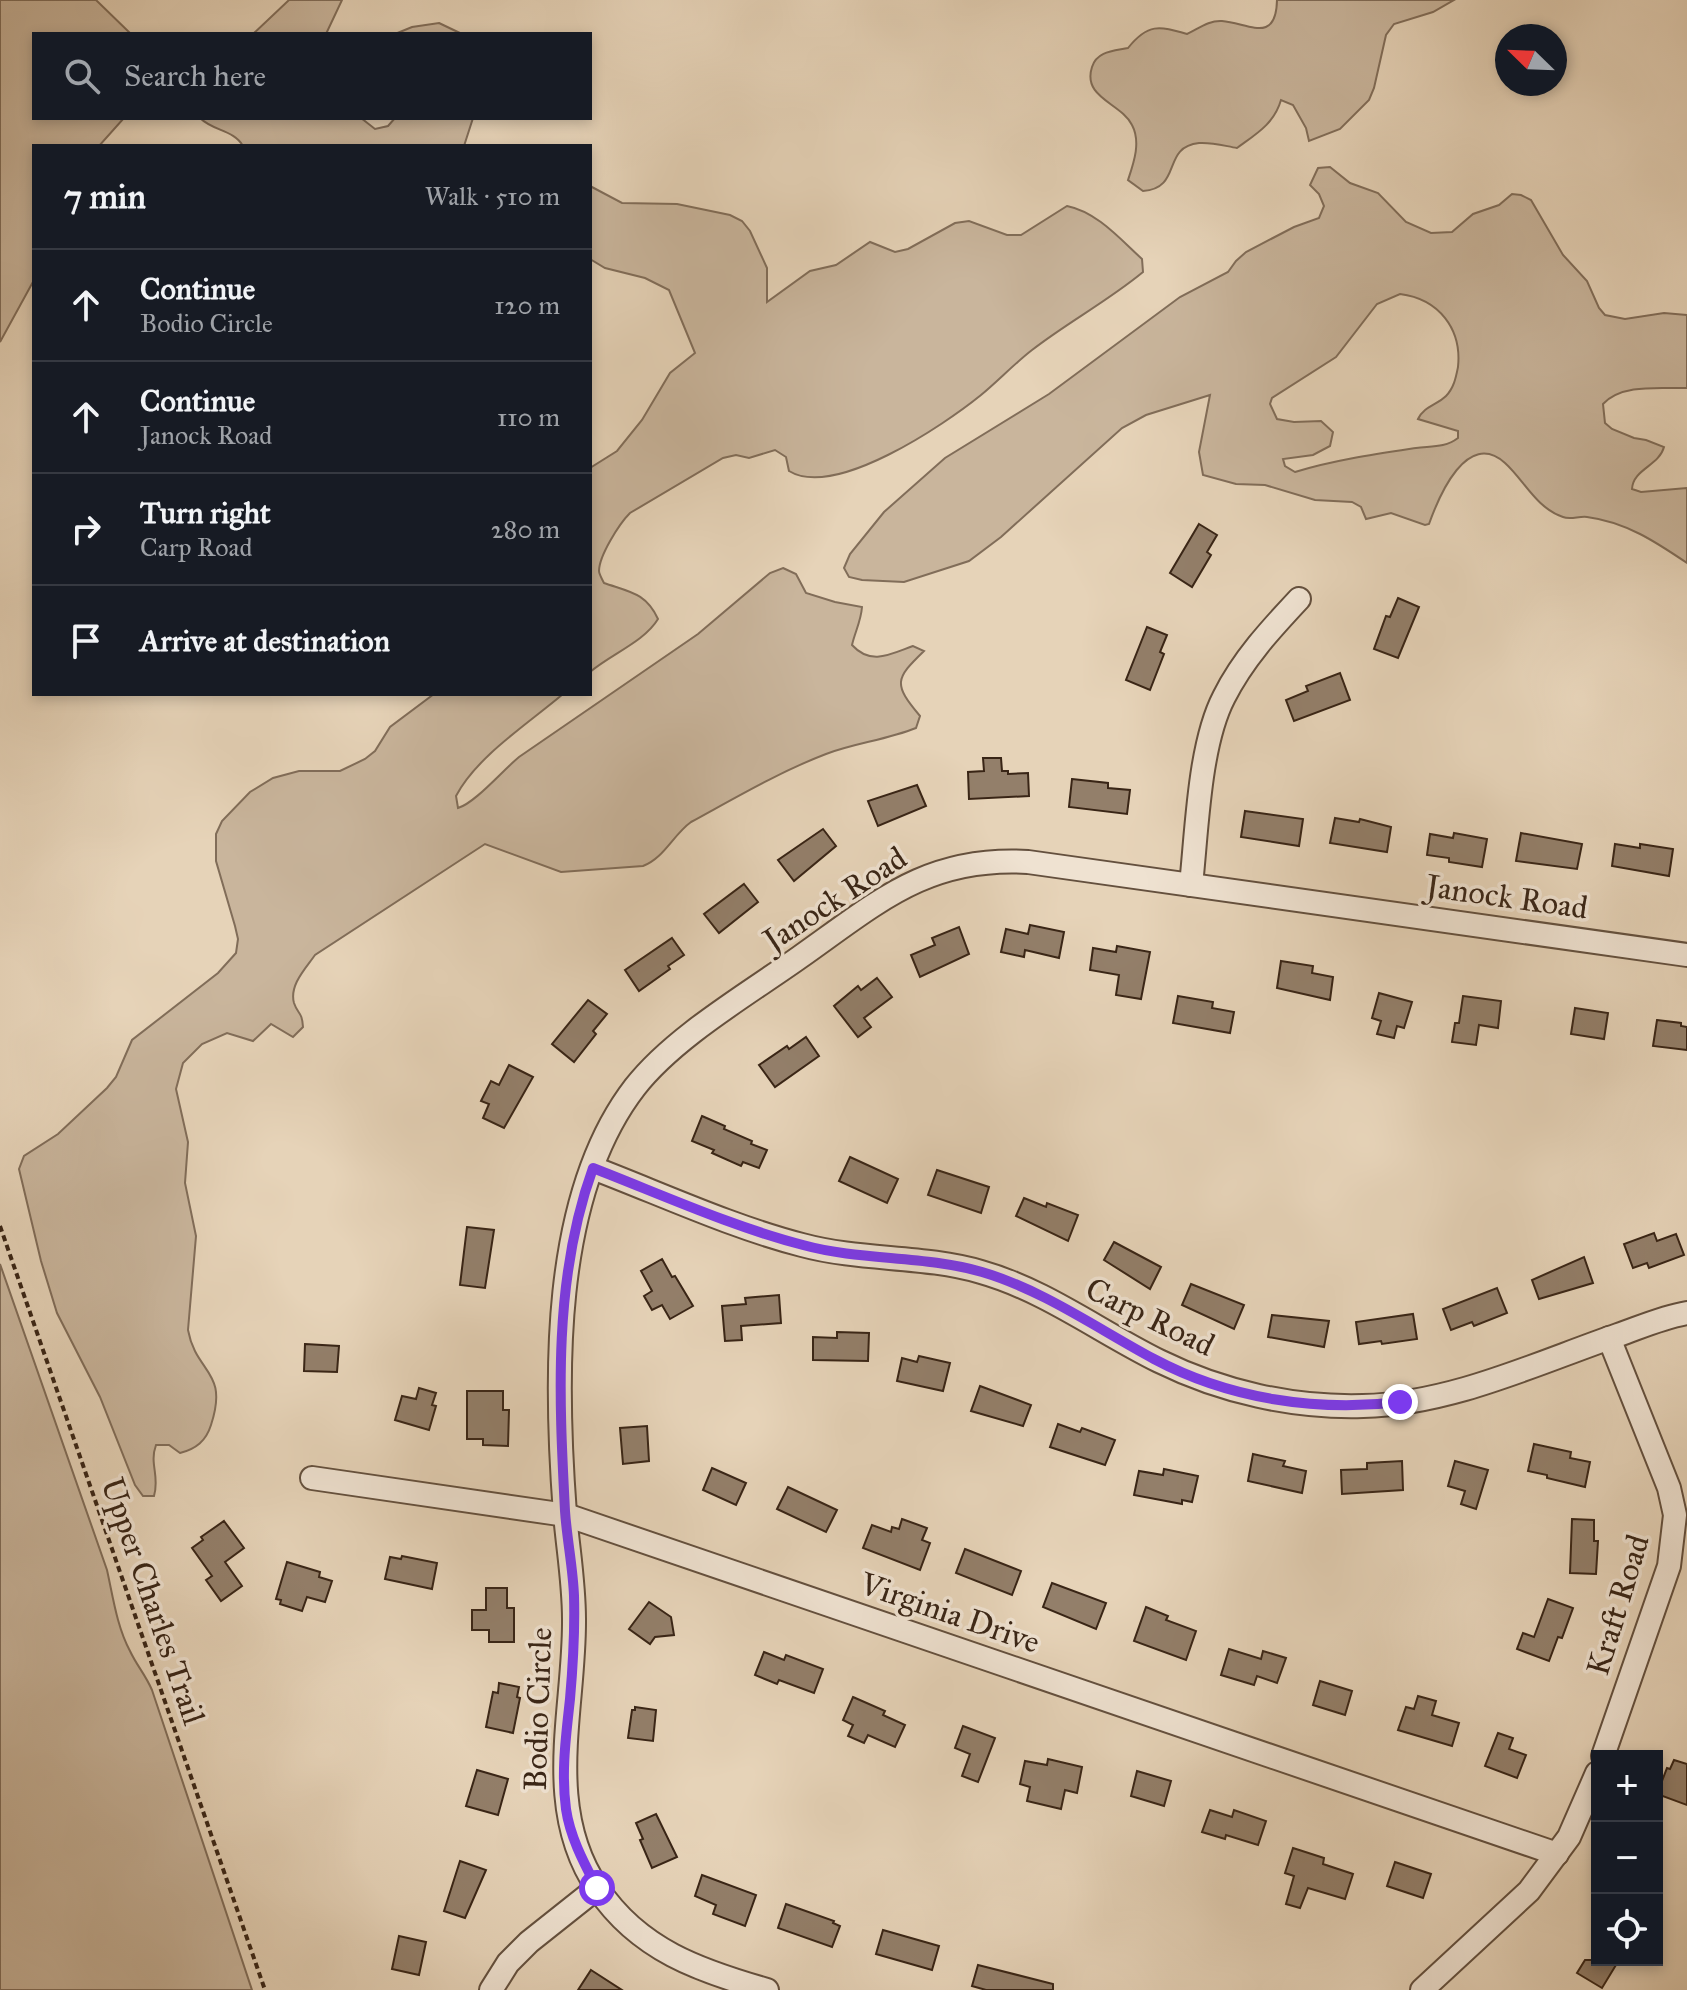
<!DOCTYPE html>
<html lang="en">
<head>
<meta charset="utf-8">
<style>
  body { margin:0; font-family:"IM FELL Great Primer",serif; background:#242831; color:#f1f3f6 }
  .controls { position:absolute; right:24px; bottom:24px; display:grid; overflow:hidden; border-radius:0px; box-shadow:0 4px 12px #0003 }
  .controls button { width:72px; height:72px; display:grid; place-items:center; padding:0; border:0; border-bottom:2px solid #363941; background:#171b24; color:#f1f3f6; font:40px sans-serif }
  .compass { position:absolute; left:1495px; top:24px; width:72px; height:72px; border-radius:50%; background:#171b24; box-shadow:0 4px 12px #0003; rotate:293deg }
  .stop { position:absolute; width:24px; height:24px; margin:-18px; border:6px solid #7c3aed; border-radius:50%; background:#fff }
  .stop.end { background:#7c3aed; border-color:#fff; box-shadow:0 2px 8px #0008 }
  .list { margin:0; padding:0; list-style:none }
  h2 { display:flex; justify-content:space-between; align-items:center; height:104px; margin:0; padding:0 32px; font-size:34px }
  h2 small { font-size:26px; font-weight:400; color:#9ea1a6 }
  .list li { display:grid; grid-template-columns:52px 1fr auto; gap:24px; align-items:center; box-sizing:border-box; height:112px; padding:0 32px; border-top:2px solid #363941 }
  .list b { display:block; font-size:30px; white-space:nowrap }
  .list p { margin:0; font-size:26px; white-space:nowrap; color:#9ea1a6 }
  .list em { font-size:26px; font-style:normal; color:#9ea1a6 }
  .icon { flex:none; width:44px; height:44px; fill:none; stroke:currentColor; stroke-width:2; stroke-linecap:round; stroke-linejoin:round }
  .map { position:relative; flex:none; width:1687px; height:1990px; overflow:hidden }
  .search { position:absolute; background:#171b24; box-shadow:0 4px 12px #0003; left:32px; top:32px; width:560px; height:88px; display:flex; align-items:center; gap:20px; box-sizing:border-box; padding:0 28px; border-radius:0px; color:#9ea1a6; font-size:30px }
  .panel { position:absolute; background:#171b24; box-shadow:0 4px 12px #0003; left:32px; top:144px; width:560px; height:552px; border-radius:0px }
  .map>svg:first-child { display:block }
  .green { fill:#c9b59c; stroke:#816d59; stroke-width:2; fill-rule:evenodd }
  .building { fill:#937f6a; stroke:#392516; stroke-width:2 }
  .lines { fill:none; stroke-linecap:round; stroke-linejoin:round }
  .street-casing { stroke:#64503e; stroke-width:26 }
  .path { stroke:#392516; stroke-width:4; stroke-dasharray:6 4; stroke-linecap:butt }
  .street { stroke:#efe2d1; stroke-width:22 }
  .route { stroke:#7c3aed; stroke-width:10 }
  .labels { text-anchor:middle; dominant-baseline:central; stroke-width:7; stroke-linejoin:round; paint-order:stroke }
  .street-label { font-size:32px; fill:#392516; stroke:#efe2d1 }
</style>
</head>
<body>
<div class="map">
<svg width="1687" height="1990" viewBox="0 0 1687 1990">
  <rect width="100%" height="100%" fill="#e6d3b8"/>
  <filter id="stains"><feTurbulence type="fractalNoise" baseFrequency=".0025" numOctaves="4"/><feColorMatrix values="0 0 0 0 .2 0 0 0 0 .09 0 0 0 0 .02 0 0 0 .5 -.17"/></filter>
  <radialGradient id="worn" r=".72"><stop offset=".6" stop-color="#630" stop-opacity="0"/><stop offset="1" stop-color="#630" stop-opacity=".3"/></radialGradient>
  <g class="green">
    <path d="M0,0H96L131,34H34V118H124L99,146H34V280L0,342Z"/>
    <path d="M289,0H342L326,34H253Z"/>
    <path d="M1277,0H1454L1433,12L1394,24L1386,35L1374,88L1369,100L1340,129L1309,141L1306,128L1293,105L1281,100C1274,124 1256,134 1237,148C1225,146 1212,142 1199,143C1161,147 1183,188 1143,191L1128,180C1134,162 1141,142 1132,125C1121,103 1082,98 1092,67C1097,51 1114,51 1128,48C1148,23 1159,26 1187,34C1198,29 1209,20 1222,21C1248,23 1276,45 1277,0Z"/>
    <path d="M439,23L462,34H395L412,27Z"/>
    <path d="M200,118H361L375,129L388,126L395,118H473L464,146H243C234,130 213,131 200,118Z"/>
    <path d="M1330,167L1350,183L1378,193L1406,222L1431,233L1452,232L1473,214L1499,205L1512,194L1521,195L1531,200L1563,255L1587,281L1599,308L1605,315L1625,319L1664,313L1687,315V388C1661,389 1623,383 1603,404L1605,423L1612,429L1634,438L1646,440L1664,447C1659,466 1633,469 1632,489L1641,492L1687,488V563C1656,542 1626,522 1587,517C1579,516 1570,520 1563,517C1536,508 1524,480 1505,463C1467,429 1439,496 1429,524L1425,525L1391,513L1366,519L1361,507L1352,502L1315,500L1265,485L1236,484L1203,475L1199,452L1210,395L1146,415L1122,428L1001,537L969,561L904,582L862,580L849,577L844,568L850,554L884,512L945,458L1049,394L1180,297L1228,272L1236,261L1246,252L1294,227L1319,218L1324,206L1319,194L1310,185L1318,168ZM1400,294C1439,299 1462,329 1458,367C1456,377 1454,388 1446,396C1437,405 1424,406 1418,419L1458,431V438C1445,448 1431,446 1416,448C1376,454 1334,460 1295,472L1285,466L1283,459L1313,455L1330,446L1333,432L1321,421L1294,422L1277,419L1270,404L1272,398L1336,357L1377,304Z"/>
    <path d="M590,186L622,203L677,204L730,215L742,221L750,231L767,268V302L810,271L836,265L870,242L895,252L908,249L955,223L969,221L1007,235H1021L1067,206C1097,212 1120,239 1142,259L1143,272C1108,301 1068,322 1032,350C1014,364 998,381 981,395C944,425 835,499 789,471L786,457L775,450L749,458L736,455L723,458L630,513C619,524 599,556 599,571C599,574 603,581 604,583C630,592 646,593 658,619C644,642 611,654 590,672V468L617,451L642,420L670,373L695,353L669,290L645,278L605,268L590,259Z"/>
    <path d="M783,568L796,574L806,593L835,602L862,607C861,621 855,632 852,645C871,666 891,654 913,646L924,651C895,679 893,684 920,716L916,728C886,740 855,743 826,754C779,772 735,798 691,822C673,835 664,858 643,866L561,872L485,844L315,955C306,968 289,985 294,1003C298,1015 302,1011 303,1027L293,1037L271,1024L253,1041L227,1033L202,1044L183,1063L176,1089L188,1142L185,1183L196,1236L188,1330C196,1374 229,1370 211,1425C206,1441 196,1449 180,1453L169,1445H156C149,1464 160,1476 154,1496H143L135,1485L100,1397L57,1313L41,1261L19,1169L24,1156L58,1134L107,1088L116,1077L132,1040L218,973L236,953L238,939L235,926L216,861V834L222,821L250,792L273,778L299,771H340L365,759L375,751L390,727L434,694H563C529,723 477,756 456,796L458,808C475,803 502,771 519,757L698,634L770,573Z"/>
    <path d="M0,1264L107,1570C113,1597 117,1627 130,1651C137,1666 145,1674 152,1690L252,1990H0Z"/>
  </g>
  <g class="building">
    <path d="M1199,524L1217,535L1207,552L1211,555L1192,587L1170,573Z"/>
    <path d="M1398,598L1419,607L1398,658L1374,649L1386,616L1390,617Z"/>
    <path d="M1147,627L1167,635L1160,652L1164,654L1150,690L1126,680Z"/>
    <path d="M1340,673L1350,700L1294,721L1286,700L1308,691L1306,686Z"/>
    <path d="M983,758H1001L1002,771H1008V774L1028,773L1029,796L969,799L968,772L984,771Z"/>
    <path d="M1072,779L1108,783V788L1130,790L1127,814L1069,807Z"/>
    <path d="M917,785L926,806L878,826L868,801Z"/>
    <path d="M1245,811L1303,819L1299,846L1241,837Z"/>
    <path d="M1335,818L1359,822L1360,819L1391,827L1387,852L1330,843Z"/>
    <path d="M823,829L836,846L794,881L778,860Z"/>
    <path d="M1454,833L1487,839L1482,867L1449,862V858L1427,855L1430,834L1453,838Z"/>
    <path d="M1521,833L1582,844L1577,869L1516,861Z"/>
    <path d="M1615,844L1640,848V844L1673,849L1669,876L1612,866Z"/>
    <path d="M744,884L758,902L719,933L704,914Z"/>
    <path d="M1030,925L1064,932L1059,958L1025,950L1024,957L1001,952L1006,929L1028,934Z"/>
    <path d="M959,927L969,954L920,977L911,955L935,945L932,938Z"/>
    <path d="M672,938L684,955L668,966L670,969L639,991L625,970Z"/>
    <path d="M1117,946L1150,952L1141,999L1116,995L1119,975L1090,970L1093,948L1116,952Z"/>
    <path d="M1281,961L1313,966L1312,973L1333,977L1330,1000L1277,988Z"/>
    <path d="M877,978L892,997L864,1018L871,1027L858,1037L834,1006L858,986L861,990Z"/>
    <path d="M1379,993L1412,1002L1404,1028L1397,1026L1394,1038L1377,1034L1381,1021L1372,1018Z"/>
    <path d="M1178,996L1213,1002L1212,1008L1234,1012L1230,1033L1173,1023Z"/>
    <path d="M1463,996L1501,1001L1498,1028L1479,1025L1476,1045L1452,1042L1455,1023H1459Z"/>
    <path d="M588,1000L607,1014L593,1031L596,1034L574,1062L552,1044Z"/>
    <path d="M1575,1008L1608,1013L1604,1039L1571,1034Z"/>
    <path d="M1657,1020L1681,1023V1026L1687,1027V1050L1653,1046Z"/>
    <path d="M806,1037L819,1056L775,1087L759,1065L787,1046L789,1049Z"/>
    <path d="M509,1065L533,1077L504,1128L483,1118L489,1104L481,1101L491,1081L499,1085Z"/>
    <path d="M702,1116L725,1126L724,1129L752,1141L751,1144L767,1150L759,1168L743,1162L741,1166L712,1153L714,1150L692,1141Z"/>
    <path d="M850,1157L898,1179L887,1203L839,1181Z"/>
    <path d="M937,1170L989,1187L981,1213L928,1195Z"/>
    <path d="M1024,1198L1046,1207L1047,1203L1078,1215L1068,1241L1016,1216Z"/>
    <path d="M467,1227L494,1230L485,1288L460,1285Z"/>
    <path d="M1654,1233L1657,1241L1676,1234L1684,1255L1649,1268L1647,1263L1633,1268L1624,1244Z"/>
    <path d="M1114,1242L1161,1267L1150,1289L1104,1260Z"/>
    <path d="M1584,1257L1593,1283L1539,1299L1532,1280Z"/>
    <path d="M662,1259L672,1277L675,1276L693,1306L670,1319L662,1305L652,1310L644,1296L652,1291L641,1271Z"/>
    <path d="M1191,1284L1244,1305L1234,1329L1182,1305Z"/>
    <path d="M1497,1288L1507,1313L1474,1326L1472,1322L1451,1330L1443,1309Z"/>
    <path d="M779,1295L781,1323L741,1326L742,1340L725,1341L722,1306L746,1304L745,1298Z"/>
    <path d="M1413,1314L1417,1339L1382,1344L1381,1341L1359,1344L1356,1322Z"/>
    <path d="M1272,1315L1329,1321L1324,1347L1268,1337Z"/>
    <path d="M837,1332L869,1333L868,1361L813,1360V1337L837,1338Z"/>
    <path d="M305,1344L339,1346L337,1372L304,1371Z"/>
    <path d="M919,1356L950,1363L943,1391L897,1381L902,1358L917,1362Z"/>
    <path d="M980,1386L1031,1405L1023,1426L971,1411Z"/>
    <path d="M419,1388L436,1393L432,1405L436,1406L429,1430L395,1420L402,1396L416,1399Z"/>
    <path d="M467,1391H503V1410H509L508,1446L483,1445V1439H467Z"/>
    <path d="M1058,1424L1080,1432L1082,1428L1115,1440L1105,1465L1050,1447Z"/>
    <path d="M647,1426L649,1461L623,1464L620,1428Z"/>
    <path d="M1534,1444L1571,1452L1570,1458L1590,1462L1585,1487L1547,1478V1475L1528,1471Z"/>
    <path d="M1253,1454L1285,1461L1283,1466L1306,1471L1302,1493L1248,1481Z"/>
    <path d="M1402,1461L1403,1490L1342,1494L1341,1470L1367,1469V1463Z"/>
    <path d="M1455,1461L1488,1470L1476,1509L1461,1504L1465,1491L1448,1486Z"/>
    <path d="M712,1468L746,1483L736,1505L703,1490Z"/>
    <path d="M1164,1469L1198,1476L1192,1502L1182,1500V1504L1134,1495L1139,1471L1163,1475Z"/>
    <path d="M788,1487L837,1510L826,1532L777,1509Z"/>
    <path d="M902,1519L927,1528L922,1540L930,1543L920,1570L863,1548L872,1525L891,1532L892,1527L899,1529Z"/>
    <path d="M1572,1519L1594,1520V1541H1598L1596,1574L1570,1573Z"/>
    <path d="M224,1521L244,1548L225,1562L242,1586L221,1601L206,1580L212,1576L192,1548L203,1540L201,1537Z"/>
    <path d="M965,1549L1021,1571L1012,1595L956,1573Z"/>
    <path d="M402,1556L437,1563L432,1589L385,1579L390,1557L401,1559Z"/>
    <path d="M287,1562L320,1572L319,1577L332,1581L325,1602L307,1597L302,1611L280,1604L281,1600L276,1599Z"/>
    <path d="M1052,1583L1106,1603L1096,1629L1043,1607Z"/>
    <path d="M486,1588H507V1608H514V1642H489V1630H472V1610H486Z"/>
    <path d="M1548,1599L1573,1608L1562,1638L1558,1637L1549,1661L1517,1649L1523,1633L1534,1637Z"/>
    <path d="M649,1602L671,1617L674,1635L655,1637L650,1644L629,1629Z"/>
    <path d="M1146,1607L1168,1616L1166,1620L1196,1631L1186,1660L1134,1641Z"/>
    <path d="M1229,1649L1261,1659L1263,1651L1286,1658L1277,1683L1257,1676L1254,1685L1221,1675Z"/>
    <path d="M764,1652L784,1660L786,1655L823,1669L814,1693L779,1680L777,1684L755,1675Z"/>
    <path d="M1320,1681L1352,1691L1345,1715L1313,1705Z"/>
    <path d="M499,1683L519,1687L517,1697L520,1698L513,1733L486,1727L493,1692L498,1693Z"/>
    <path d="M1418,1696L1436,1701L1432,1715L1459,1723L1452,1746L1398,1730L1406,1707L1414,1709Z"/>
    <path d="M853,1697L885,1711L883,1715L905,1725L895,1747L868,1735L864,1743L848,1736L853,1725L843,1720Z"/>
    <path d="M635,1707L656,1710L653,1741L628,1738L632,1710H635Z"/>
    <path d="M963,1726L995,1738L978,1782L962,1776L970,1754L955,1748Z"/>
    <path d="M1498,1733L1513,1738L1509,1749L1526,1755L1517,1778L1485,1766Z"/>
    <path d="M1048,1759L1082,1767L1077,1793L1065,1790L1061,1809L1027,1801L1030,1787L1020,1784L1025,1761L1047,1765Z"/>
    <path d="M1674,1760L1687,1764V1805L1657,1794L1667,1768L1670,1769Z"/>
    <path d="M477,1770L508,1779L498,1815L466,1806Z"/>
    <path d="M1137,1771L1171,1781L1164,1806L1131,1796Z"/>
    <path d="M1210,1810L1232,1817L1234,1810L1266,1821L1258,1845L1226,1835L1225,1839L1202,1832Z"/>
    <path d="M656,1814L677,1857L652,1868L640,1840L643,1839L636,1823Z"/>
    <path d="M1293,1848L1324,1858L1323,1864L1353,1874L1345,1899L1308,1888L1300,1908L1286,1904L1294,1876L1285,1873Z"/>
    <path d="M460,1861L486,1870L465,1918L444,1911Z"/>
    <path d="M1395,1862L1431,1874L1423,1898L1387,1886Z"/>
    <path d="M702,1875L756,1895L745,1926L713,1914L716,1905L695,1896Z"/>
    <path d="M786,1904L834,1921L833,1923L840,1926L832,1947L778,1928Z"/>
    <path d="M883,1930L939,1946L932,1970L876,1954Z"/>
    <path d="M399,1936L426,1942L419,1975L392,1969Z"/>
    <path d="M1585,1960H1619L1602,1988L1577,1973Z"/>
    <path d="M978,1965L1053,1984V1990H986L972,1986Z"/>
    <path d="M591,1970L622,1990H578Z"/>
  </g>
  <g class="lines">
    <defs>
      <g id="street">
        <path d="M1191,885C1197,830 1199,745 1224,697C1243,659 1271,629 1299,599"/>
        <path d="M593,1168C661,1194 732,1227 802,1245C861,1261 923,1255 981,1272C1045,1290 1100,1332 1159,1361C1222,1392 1293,1408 1363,1406C1451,1404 1537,1363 1618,1335C1641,1327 1663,1317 1687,1313"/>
        <path d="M312,1478L566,1515L1557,1854"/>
        <path d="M1603,1756L1669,1566L1675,1515L1669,1488L1609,1338"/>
        <path d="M491,1990L508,1963L529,1942L597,1888"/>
        <path d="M767,1990C700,1971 639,1950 598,1889C542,1807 575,1709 574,1619C574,1583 568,1549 565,1514C555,1382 550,1197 635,1087C674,1037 748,994 800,957C878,902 927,856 1028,862L1687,955"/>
        <path d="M1422,1990L1529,1891L1569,1837L1597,1773"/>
      </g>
    </defs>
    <use href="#street" class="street-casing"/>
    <path class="path" d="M0,1226L265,1990"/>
    <use href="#street" class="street"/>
  </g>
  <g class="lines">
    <path class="route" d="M597,1888C584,1863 570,1837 566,1809C561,1772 566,1736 570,1699C573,1665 575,1631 574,1596C573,1568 567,1540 565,1511C559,1396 553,1279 593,1168C660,1194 733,1227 803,1245C861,1261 924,1255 982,1272C1043,1290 1098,1329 1154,1359C1229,1399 1317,1412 1400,1402"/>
  </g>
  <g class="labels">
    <g class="street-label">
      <text transform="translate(1507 897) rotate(8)">Janock Road</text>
      <text transform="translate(835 899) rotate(-33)">Janock Road</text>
      <text transform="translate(1150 1317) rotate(26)">Carp Road</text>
      <text transform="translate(153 1601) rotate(71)">Upper Charles Trail</text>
      <text transform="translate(1618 1605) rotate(-73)">Kraft Road</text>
      <text transform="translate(950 1613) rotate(19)">Virginia Drive</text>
      <text transform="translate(538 1709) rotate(-88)">Bodio Circle</text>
    </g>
  </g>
  <rect width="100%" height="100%" filter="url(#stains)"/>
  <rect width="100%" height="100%" fill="url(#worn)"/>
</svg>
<div class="controls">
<button>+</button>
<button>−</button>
<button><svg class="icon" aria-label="locate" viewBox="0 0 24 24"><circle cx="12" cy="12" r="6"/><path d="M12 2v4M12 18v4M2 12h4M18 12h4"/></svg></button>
</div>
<svg class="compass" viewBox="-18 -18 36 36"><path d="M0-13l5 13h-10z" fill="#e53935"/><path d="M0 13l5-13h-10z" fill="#9ea1a6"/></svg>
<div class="stop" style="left:597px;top:1888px"></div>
<div class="stop end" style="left:1400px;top:1402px"></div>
<div class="search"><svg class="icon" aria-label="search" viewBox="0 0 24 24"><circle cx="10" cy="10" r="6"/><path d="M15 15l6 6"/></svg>Search here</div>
<section class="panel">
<h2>7 min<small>Walk · 510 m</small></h2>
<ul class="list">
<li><svg class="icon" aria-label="ahead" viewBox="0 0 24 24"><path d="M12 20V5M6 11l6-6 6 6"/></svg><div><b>Continue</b><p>Bodio Circle</p></div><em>120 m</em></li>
<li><svg class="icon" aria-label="ahead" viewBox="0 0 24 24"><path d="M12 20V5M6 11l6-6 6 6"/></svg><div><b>Continue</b><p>Janock Road</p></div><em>110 m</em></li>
<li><svg class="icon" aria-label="right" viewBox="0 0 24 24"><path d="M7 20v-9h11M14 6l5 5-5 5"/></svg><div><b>Turn right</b><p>Carp Road</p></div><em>280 m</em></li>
<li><svg class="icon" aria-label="arrive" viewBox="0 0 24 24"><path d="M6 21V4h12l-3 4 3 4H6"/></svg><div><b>Arrive at destination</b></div></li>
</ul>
</section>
</div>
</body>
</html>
